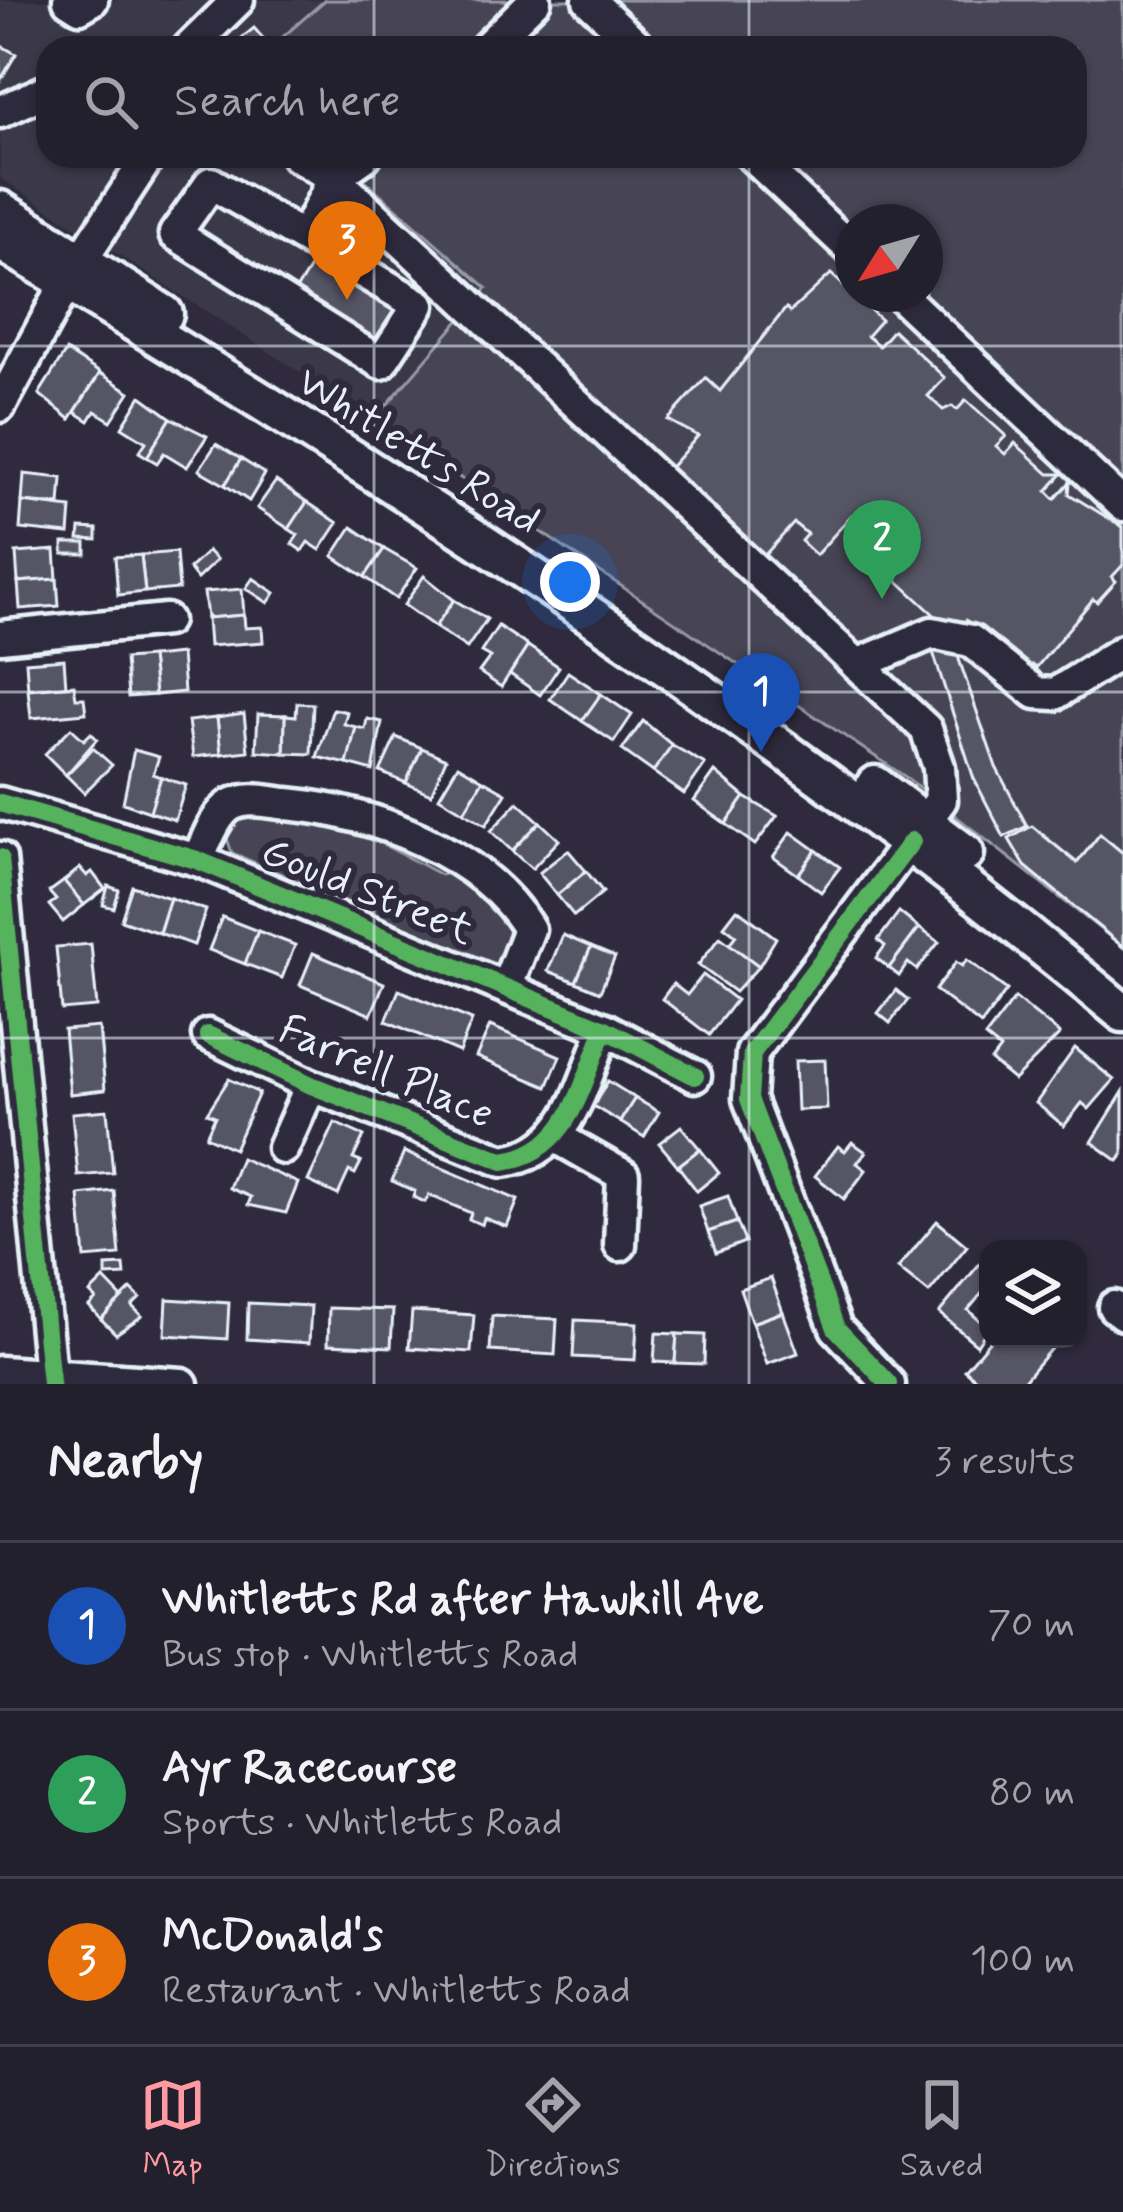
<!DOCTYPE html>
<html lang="en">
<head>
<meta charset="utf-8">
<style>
  body { margin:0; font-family:Mynerve,sans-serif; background:#2b2836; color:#f1f3f6 }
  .controls { position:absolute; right:36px; bottom:36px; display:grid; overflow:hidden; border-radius:24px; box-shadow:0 3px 9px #0004 }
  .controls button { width:108px; height:108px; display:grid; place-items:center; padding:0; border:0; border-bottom:3px solid #403e4a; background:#23202e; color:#f1f3f6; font:60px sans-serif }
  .compass { position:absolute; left:835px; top:204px; width:108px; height:108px; border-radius:50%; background:#23202e; box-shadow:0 3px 9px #0004; rotate:233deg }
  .you { position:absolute; left:570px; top:582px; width:42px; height:42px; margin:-30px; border:9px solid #fff; border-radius:50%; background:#1a73e8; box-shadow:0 0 0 18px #1a73e833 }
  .badge { display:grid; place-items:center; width:78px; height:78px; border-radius:50%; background:#ff9aa2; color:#fff; font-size:39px; font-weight:700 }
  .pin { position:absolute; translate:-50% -99px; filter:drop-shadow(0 3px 6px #0008) }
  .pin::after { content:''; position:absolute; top:63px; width:42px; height:36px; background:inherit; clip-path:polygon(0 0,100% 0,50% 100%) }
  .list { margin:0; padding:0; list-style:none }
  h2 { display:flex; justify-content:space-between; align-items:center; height:156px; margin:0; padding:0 48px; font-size:51px }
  h2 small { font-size:39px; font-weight:400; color:#a3a3aa }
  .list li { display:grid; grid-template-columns:78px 1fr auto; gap:36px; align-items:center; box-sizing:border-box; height:168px; padding:0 48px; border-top:3px solid #403e4a }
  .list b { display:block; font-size:45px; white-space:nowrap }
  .list p { margin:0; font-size:39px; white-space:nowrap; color:#a3a3aa }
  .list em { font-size:39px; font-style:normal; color:#a3a3aa }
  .icon { flex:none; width:66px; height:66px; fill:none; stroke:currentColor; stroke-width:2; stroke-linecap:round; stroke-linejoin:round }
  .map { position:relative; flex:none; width:1123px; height:1384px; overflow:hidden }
  .search { position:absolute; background:#23202e; box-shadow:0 3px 9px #0004; left:36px; right:36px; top:36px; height:132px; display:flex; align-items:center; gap:30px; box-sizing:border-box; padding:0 42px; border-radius:36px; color:#a3a3aa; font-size:45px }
  .sheet { height:660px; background:#23202e }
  nav { display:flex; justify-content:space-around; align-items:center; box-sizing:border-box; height:168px; border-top:3px solid #403e4a; background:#23202e; font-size:33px; color:#a3a3aa }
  nav a { display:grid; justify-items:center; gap:6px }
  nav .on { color:#ff9aa2 }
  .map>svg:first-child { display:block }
  .built { fill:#3b3749 }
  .green { fill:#464455; stroke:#979aa6; stroke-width:3; fill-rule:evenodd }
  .building { fill:#575565; stroke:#e8f1f8; stroke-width:3 }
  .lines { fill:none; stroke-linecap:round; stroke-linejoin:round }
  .minor-casing { stroke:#e8f1f8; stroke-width:39 }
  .major-casing { stroke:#e8f1f8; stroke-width:45 }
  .minor { stroke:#2f2a3d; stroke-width:30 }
  .major { stroke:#2f2a3d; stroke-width:36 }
  .cycleway-casing { stroke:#2f2a3d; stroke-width:26 }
  .cycleway { stroke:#56b35d; stroke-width:18 }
  .grid { fill:none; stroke:#e8f1f8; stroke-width:3; stroke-opacity:0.55 }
  .labels { text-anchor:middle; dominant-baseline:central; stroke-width:12; stroke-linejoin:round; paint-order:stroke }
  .street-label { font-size:42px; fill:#e8f1f8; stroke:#2f2a3d }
</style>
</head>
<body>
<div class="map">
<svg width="1123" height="1384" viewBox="0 0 1123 1384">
  <rect width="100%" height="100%" fill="#2f2a3d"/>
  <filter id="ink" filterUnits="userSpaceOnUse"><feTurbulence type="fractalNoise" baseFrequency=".00833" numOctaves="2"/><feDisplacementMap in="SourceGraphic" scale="24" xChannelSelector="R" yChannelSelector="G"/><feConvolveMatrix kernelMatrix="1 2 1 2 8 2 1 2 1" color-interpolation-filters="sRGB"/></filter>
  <g filter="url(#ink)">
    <path class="built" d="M0,0H325L270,48H48V156H337L487,288L374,420L0,178Z"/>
    <g class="green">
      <path d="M325,0H1123V947L907,778L374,420L487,288L337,156H1075V48H270ZM853,222H925V294H853Z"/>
      <path d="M235,815H314L322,825L373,839L441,875L453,872L503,918L513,936L497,966L232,853L225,833Z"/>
    </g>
    <g class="building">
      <path d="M254,28L268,44L244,48L238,41Z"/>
      <path d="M0,45L16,54L0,81Z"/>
      <path d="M319,253L401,304L376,346L293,295Z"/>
      <path d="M831,274L881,320L867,336L879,346L893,330L945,378L928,396L943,410L952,406L957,410L966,400L1006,436L996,446L1005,454L1015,443L1049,474H1062L1047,491L1055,499L1070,482L1069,494L1123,527V565L1112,577L1116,581L1097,602L1093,599L1036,668L1032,665L1024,673L966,620L954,633L875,560L886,548L851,516L816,555L801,541L807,534L794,523L762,558L667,471L698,436L668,420L706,378L720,391L786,308L790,312Z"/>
      <path d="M66,351L100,373L70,419L39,394Z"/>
      <path d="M100,373L130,392L111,421L95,411L89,421L75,412Z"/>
      <path d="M141,396L171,418L147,457L139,452L146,442L122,427Z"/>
      <path d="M171,418L207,436L187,467L164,453L157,463L147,457Z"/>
      <path d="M216,444L241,459L225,485L199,470Z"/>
      <path d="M241,459L265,474L249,501L225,485Z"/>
      <path d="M24,474L62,478L60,505L22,502Z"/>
      <path d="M276,481L307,502L289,529L257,508Z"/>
      <path d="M22,502L71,508L69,534L20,529Z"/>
      <path d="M307,502L338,523L320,550L308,542L302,551L292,544L298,535L289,529Z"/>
      <path d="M352,527L384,549L365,577L333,556Z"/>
      <path d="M80,528L97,529V540L79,539Z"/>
      <rect x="63" y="543" width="23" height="11"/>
      <path d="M384,549L417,568L396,599L365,577Z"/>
      <path d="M55,550L57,579L18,582L16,553Z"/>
      <path d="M208,551L217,560L197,579L189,569Z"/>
      <path d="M176,552L179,589L145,592L141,555Z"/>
      <path d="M141,555L145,592L118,595L115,557Z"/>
      <path d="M424,576L454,600L435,627L404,605Z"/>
      <path d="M253,578L275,593L268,603L246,588Z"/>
      <path d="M57,579L59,606L20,609L18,582Z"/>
      <path d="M242,589L244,615L207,618L204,592Z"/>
      <path d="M454,600L487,619L467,648L435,627Z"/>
      <path d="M244,615L245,628L262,627L263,642L209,646L207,618Z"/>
      <path d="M498,626L528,646L501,687L479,672L490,657L481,652Z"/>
      <path d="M953,642L996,767L1027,826L1004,837L974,779L932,649Z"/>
      <path d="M528,646L559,667L540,695L510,674Z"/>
      <path d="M181,654L184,692L155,695L151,657Z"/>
      <path d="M151,657L155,695L128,697L125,659Z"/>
      <path d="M64,659L66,686L28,689L26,662Z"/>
      <path d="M568,672L601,694L582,721L550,699Z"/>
      <path d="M74,685L76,698H84L86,713L31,718L28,689Z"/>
      <path d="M601,694L632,715L614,742L582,721Z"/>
      <path d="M297,703L313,704L311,754L284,753L285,715L296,716Z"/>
      <path d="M333,709L347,712L344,724L356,727L347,764L317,757Z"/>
      <path d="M244,714L248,751L221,754L217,718Z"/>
      <path d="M258,714L285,715L284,753L256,751Z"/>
      <path d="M217,718L221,754L193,757L188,721Z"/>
      <path d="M367,719L382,722L373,771L347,764L356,727L365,729Z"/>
      <path d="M643,721L672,745L653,772L622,750Z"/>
      <path d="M71,728L84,740L91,733L97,739L66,775L45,754Z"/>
      <path d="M396,737L422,748L406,783L380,772Z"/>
      <path d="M672,745L705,764L684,794L653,772Z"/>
      <path d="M93,748L112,765L84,793L66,775Z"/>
      <path d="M422,748L446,759L431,794L406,783Z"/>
      <path d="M134,750L159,757L153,774L161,777L150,812L123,803Z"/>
      <path d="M458,765L483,780L464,812L439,797Z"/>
      <path d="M715,772L745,797L726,824L694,801Z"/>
      <path d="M161,777L186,785L175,820L150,812Z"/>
      <path d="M483,780L506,793L486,825L464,812Z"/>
      <path d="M745,797L777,816L755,845L726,824Z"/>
      <path d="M518,802L540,822L512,851L491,831Z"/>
      <path d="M540,822L559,840L532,869L512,851Z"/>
      <path d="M1032,826L1077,863L1100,834L1123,853V947L1025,866L1009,839Z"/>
      <path d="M791,832L816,850L798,875L773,857Z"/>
      <path d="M568,850L586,871L557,895L539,873Z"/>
      <path d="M816,850L840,867L821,892L798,875Z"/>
      <path d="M80,868L87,876L92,872L105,889L84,905L64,881Z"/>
      <path d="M586,871L603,892L574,916L557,895Z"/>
      <path d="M64,881L84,905L63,922L49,905L56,900L49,892Z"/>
      <path d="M108,886L119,890L114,908L103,905Z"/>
      <path d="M132,886L170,898L159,933L121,920Z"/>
      <path d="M170,898L206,910L194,945L159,933Z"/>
      <path d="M737,909L776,938L759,966L729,944L736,935L724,926Z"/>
      <path d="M899,912L919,928L889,968L876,958L885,946L878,940Z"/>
      <path d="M222,917L258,931L245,964L209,950Z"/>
      <path d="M919,928L939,942L917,970L908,963L899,976L889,968Z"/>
      <path d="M258,931L295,945L282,978L245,964Z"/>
      <path d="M563,935L591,947L576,982L548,971Z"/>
      <path d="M720,937L759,966L735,992L698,965Z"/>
      <path d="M91,944L97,1007L62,1010L56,947Z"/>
      <path d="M591,947L615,957L600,992L576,982Z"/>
      <path d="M313,953L384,983L371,1015L300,985Z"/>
      <path d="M967,960L1007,990L981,1025L935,990L956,962L962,966Z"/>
      <path d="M703,975L736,1000L709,1035L662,999L673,984L687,995Z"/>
      <path d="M399,990L472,1020L459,1052L386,1021Z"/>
      <path d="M896,990L908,1000L890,1023L878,1013Z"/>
      <path d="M1015,998L1060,1034L1014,1080L991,1061L1000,1049L985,1037Z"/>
      <path d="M490,1026L560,1056L547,1087L476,1057Z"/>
      <path d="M99,1027L105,1090L70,1094L64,1030Z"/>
      <path d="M1075,1048L1114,1080L1089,1109L1082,1103L1064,1126L1036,1103Z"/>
      <path d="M825,1060L827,1109L797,1110L795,1061Z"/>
      <path d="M229,1079L259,1093L234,1149L206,1136L215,1116L207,1113Z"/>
      <path d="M608,1081L635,1098L620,1122L593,1106Z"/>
      <path d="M1123,1092V1155L1118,1161L1092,1142Z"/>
      <path d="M635,1098L659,1112L644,1137L620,1122Z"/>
      <path d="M107,1110L113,1173L78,1176L72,1113Z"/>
      <path d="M335,1123L364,1136L353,1159L361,1162L355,1174L349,1171L338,1195L308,1181Z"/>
      <path d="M681,1126L700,1149L678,1166L659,1143Z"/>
      <path d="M852,1142L866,1152L857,1163L866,1170L844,1199L815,1176L838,1146L845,1151Z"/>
      <path d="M700,1149L719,1173L697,1191L678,1166Z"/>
      <path d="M404,1152L518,1200L507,1227L484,1218L482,1225L469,1219L471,1213L429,1195L425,1202L413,1197L415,1191L392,1181Z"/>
      <path d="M241,1158L298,1183L286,1213L248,1205L251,1197L229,1188Z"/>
      <path d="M114,1191L120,1255L85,1258L79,1195Z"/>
      <path d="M728,1196L737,1222L708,1232L699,1206Z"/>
      <path d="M937,1221L967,1246L929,1293L898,1268Z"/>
      <path d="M737,1222L745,1242L716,1253L708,1232Z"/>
      <path d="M986,1256L988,1286L968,1310L988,1328L977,1345L939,1313Z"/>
      <path d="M124,1265L125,1275L106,1276V1266Z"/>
      <path d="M771,1278L783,1312L752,1323L740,1289Z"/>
      <path d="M104,1279L122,1298L101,1319L89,1306L96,1299L90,1293Z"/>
      <path d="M131,1289L140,1298L132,1306L142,1316L116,1334L101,1319Z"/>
      <path d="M167,1299L229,1303L227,1339L165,1335Z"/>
      <path d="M248,1303L311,1306L309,1343L247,1339Z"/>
      <path d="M329,1308L393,1310L391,1347L328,1344Z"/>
      <path d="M412,1311L474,1315L471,1352L409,1348Z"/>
      <path d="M783,1312L798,1353L767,1364L752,1323Z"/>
      <path d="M492,1316L557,1319L555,1355L490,1351Z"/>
      <path d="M575,1320L637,1323L635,1360L573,1357Z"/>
      <path d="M656,1333L677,1334L675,1363L654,1362Z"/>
      <path d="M677,1334L705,1335L704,1364L675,1363Z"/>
      <path d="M991,1339H1059L1021,1384H982L965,1370Z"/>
    </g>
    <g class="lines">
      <defs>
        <g id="minor">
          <path d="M69,0L80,7L92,0"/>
          <path d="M589,0L640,48"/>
          <path d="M189,48L238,0"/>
          <path d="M486,48L535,0"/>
          <path d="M0,112L48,90"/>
          <path d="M297,156L334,178L306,234"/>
          <path d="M365,156L334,178L926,729L939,767L941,800L752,1053L749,1099L836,1328L889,1384"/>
          <path d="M752,156L853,251"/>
          <path d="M211,183L419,305L381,363L175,234Z"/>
          <path d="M899,294L1123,505"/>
          <path d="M0,406L67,282L149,156"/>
          <path d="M0,637L166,620"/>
          <path d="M857,665L932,633L971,641L1036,693L1055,694L1123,651"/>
          <path d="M0,803L197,860L605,1029L695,1076"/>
          <path d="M0,858L51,1384"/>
          <path d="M197,860C206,844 214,815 231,805C248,796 269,802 287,804C372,812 483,852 529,929L506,988"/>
          <path d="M208,1035L311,1085L503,1161C570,1153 582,1083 605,1029"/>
          <path d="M558,1138L623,1175L620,1245"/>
          <path d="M283,1148L311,1085"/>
          <path d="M1114,1307L1123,1314"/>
          <path d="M0,1372L182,1384"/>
        </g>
        <g id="major">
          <path d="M0,210L164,314"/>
          <path d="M0,241C389,475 774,722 1123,1013"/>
          <path d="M875,785L965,853"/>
        </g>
      </defs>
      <use href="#minor" class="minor-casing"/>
      <use href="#major" class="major-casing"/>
      <use href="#minor" class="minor"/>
      <use href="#major" class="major"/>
      <defs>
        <g id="cycleway">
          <path d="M0,803L197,860L605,1029L695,1076"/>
          <path d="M0,858L51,1384"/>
          <path d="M208,1035L311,1085L503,1161C570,1153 582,1083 605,1029"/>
          <path d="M889,1384L836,1328L749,1099L752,1053L912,841"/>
        </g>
      </defs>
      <use href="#cycleway" class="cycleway-casing"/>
      <use href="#cycleway" class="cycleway"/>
    </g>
  </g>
  <path class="grid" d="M374,0V48M749,0V48M374,156V1384M749,156V1384M0,346H1123M0,692H1123M0,1038H1123"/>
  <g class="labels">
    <g class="street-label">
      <text transform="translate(418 452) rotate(32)">Whitletts Road</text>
      <text transform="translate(367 892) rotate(22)">Gould Street</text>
      <text transform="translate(386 1073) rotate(23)">Farrell Place</text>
    </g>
  </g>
</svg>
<div class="controls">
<button><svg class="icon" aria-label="layers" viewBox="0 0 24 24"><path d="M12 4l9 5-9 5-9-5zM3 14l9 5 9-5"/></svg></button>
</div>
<svg class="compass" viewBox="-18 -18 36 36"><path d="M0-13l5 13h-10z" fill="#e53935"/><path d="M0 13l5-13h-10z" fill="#a3a3aa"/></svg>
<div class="you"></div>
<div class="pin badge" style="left:761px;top:752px;background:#1a4fb4">1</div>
<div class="pin badge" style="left:882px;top:599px;background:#2e9e5b">2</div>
<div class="pin badge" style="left:347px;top:300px;background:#e8710a">3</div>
<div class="search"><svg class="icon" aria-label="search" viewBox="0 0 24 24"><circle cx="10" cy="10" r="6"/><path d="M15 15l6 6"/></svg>Search here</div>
</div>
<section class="sheet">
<h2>Nearby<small>3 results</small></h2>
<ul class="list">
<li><span class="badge" style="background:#1a4fb4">1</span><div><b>Whitletts Rd after Hawkill Ave</b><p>Bus stop · Whitletts Road</p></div><em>70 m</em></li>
<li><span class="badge" style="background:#2e9e5b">2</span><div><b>Ayr Racecourse</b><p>Sports · Whitletts Road</p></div><em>80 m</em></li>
<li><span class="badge" style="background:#e8710a">3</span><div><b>McDonald's</b><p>Restaurant · Whitletts Road</p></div><em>100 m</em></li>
</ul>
</section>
<nav>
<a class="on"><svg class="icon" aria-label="map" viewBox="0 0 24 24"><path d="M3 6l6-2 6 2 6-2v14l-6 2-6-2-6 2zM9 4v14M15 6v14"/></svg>Map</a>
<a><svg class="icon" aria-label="directions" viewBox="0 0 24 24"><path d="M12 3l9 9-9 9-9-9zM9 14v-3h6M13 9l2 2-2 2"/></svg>Directions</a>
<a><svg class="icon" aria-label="saved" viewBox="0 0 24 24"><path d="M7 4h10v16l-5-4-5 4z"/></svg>Saved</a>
</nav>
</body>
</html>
